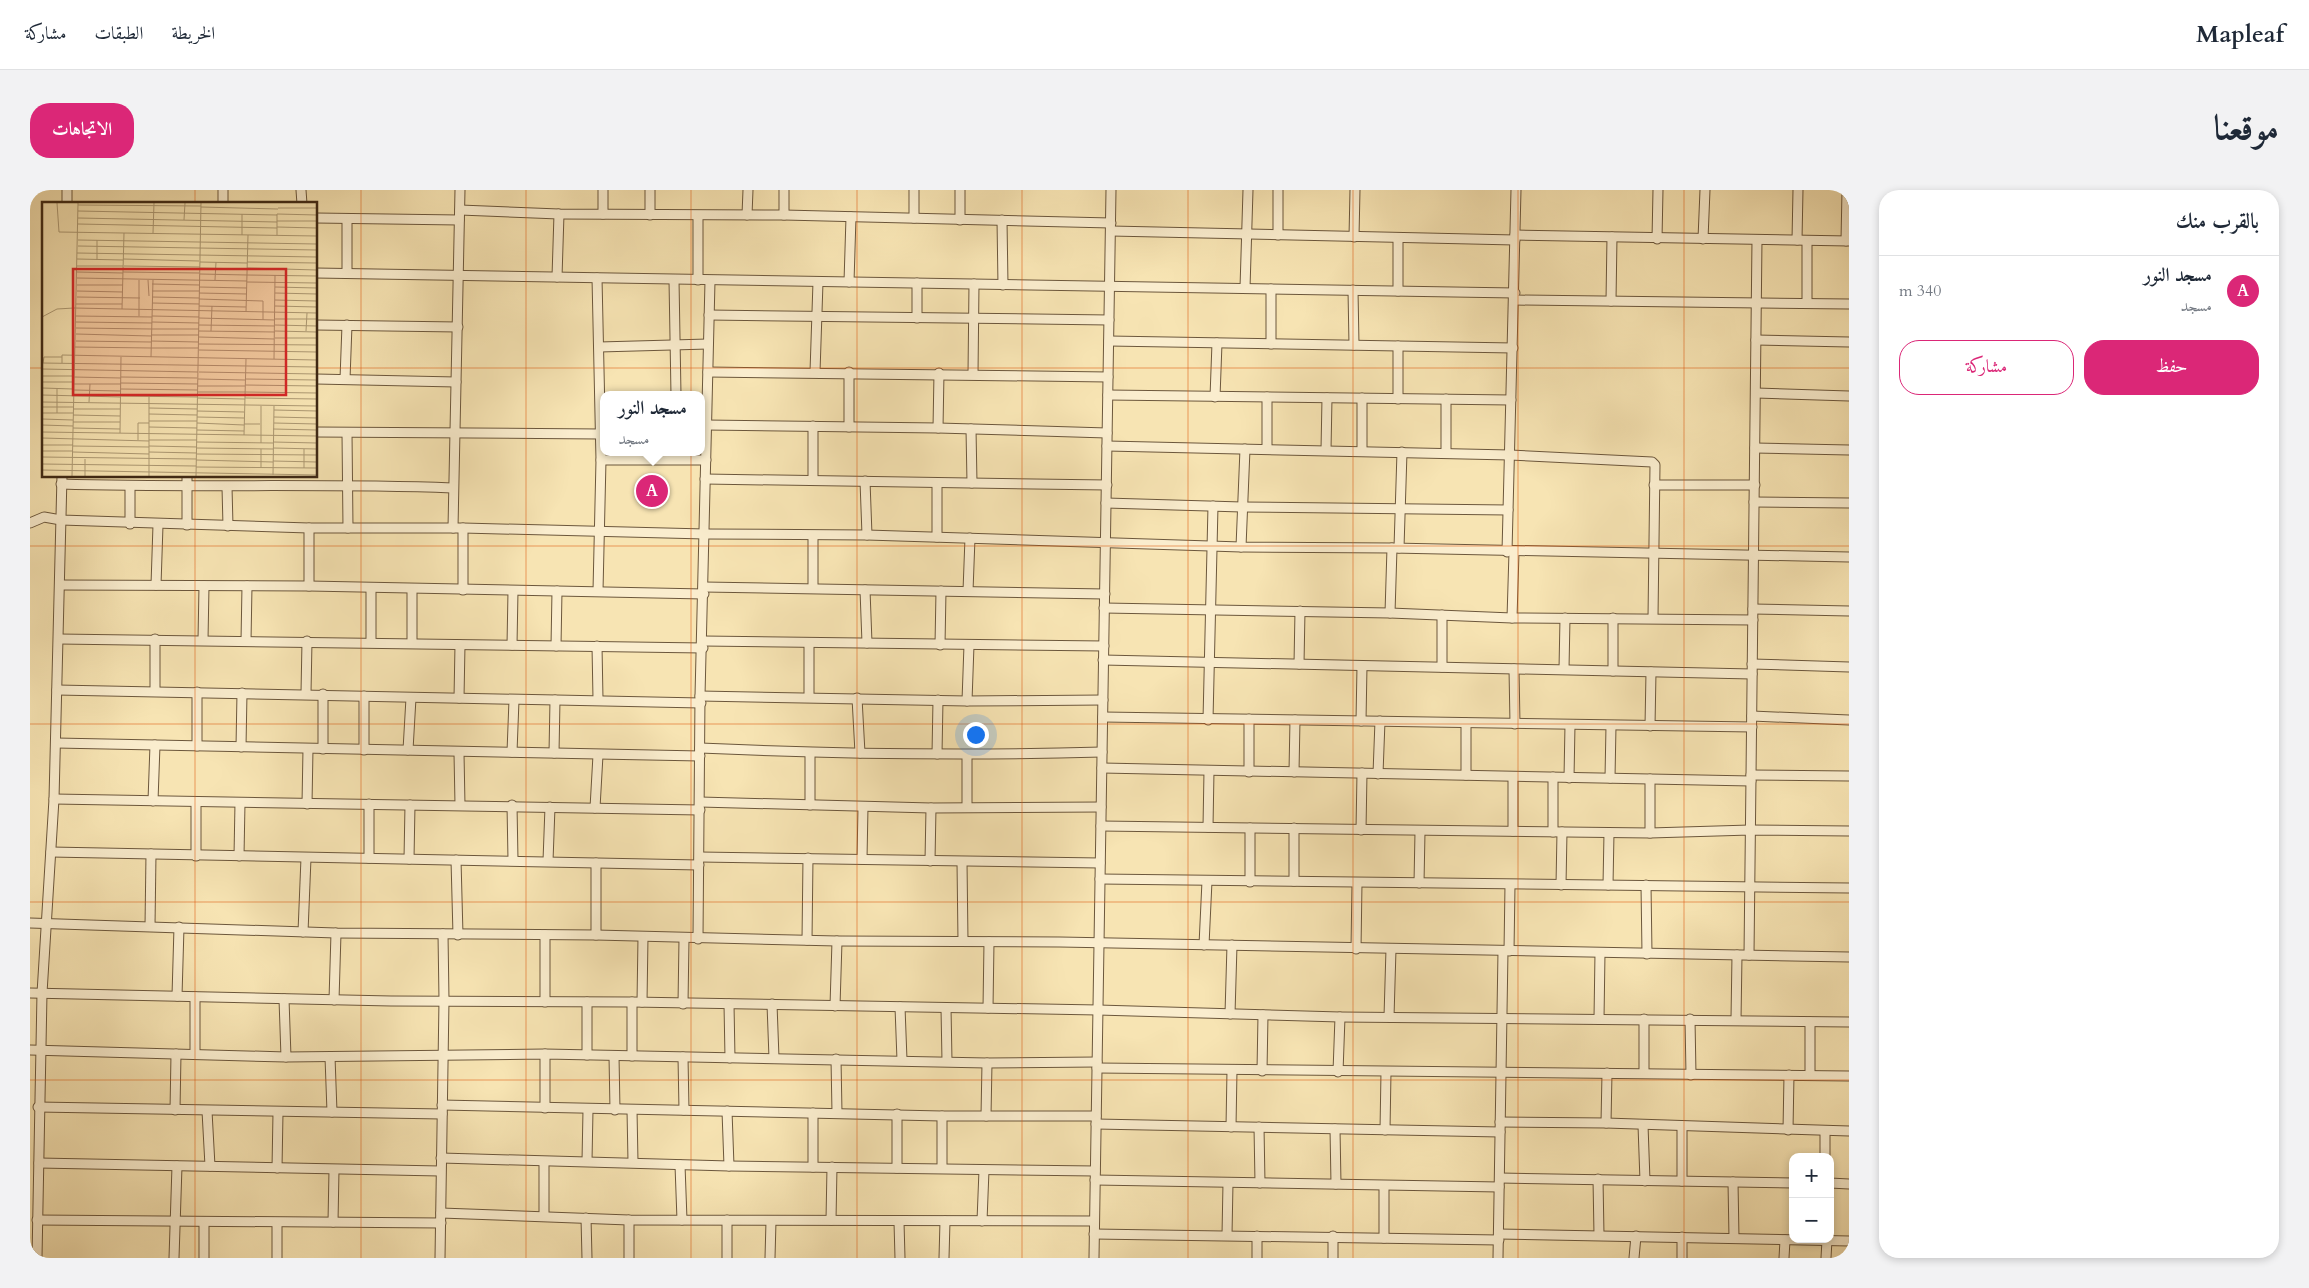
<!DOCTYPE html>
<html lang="ar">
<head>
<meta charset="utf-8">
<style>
  body { margin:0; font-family:Cardo,Amiri,serif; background:#f2f2f3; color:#1f2937; direction:rtl }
  .controls { position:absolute; right:15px; bottom:15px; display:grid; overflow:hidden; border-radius:10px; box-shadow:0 2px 8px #0003 }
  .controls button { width:45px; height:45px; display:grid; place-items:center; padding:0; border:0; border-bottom:1px solid #e0e1e3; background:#fff; color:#1f2937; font:25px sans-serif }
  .you { position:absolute; left:945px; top:544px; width:18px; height:18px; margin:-12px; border:4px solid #fff; border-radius:50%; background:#1a73e8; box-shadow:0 0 0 8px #1a73e833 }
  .badge { display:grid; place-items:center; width:32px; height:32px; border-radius:50%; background:#db2777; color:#fff; font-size:16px; font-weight:700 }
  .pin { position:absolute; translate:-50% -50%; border:2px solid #fff; box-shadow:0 1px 5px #0006 }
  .popup { position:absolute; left:570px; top:201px; width:105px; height:65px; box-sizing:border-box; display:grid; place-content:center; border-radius:10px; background:#fff; filter:drop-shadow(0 1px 4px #0005); font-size:16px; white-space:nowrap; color:#747a83 }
  .popup b { font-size:19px; color:#1f2937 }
  .popup::after { content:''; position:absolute; left:50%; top:100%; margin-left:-10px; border:10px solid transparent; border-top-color:#fff }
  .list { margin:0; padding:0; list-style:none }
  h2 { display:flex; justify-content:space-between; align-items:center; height:65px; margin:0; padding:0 20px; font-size:21px }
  h2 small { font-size:16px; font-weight:400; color:#747a83 }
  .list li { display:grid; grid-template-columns:32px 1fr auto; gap:15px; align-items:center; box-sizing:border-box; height:70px; padding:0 20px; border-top:1px solid #e0e1e3 }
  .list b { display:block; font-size:19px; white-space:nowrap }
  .list p { margin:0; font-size:16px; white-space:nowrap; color:#747a83 }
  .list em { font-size:16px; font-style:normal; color:#747a83 }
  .actions { display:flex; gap:10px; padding:15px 20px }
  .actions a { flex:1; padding:11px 0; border:1px solid #db2777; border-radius:20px; text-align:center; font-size:18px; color:#db2777 }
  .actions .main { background:#db2777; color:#fff }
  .map { position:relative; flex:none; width:1819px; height:1068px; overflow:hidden; direction:ltr; border-radius:20px }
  header { display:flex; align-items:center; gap:30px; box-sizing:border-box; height:70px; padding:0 25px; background:#fff; border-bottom:1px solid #e0e1e3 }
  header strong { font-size:24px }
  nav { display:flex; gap:28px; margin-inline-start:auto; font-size:18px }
  .intro { display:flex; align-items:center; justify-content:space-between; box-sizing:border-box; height:120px; padding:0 30px }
  h1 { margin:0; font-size:35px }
  .button { padding:12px 22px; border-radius:20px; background:#db2777; color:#fff; font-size:18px; font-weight:700 }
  main { display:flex; gap:30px; padding:0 30px }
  aside { flex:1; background:#fff; border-radius:20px; box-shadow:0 2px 8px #0003 }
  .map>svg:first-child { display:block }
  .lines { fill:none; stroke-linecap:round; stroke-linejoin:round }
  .minor-casing { stroke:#6c573c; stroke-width:11 }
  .minor { stroke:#faedce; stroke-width:9 }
  .grid { fill:none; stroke:#e0570c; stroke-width:1; stroke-opacity:0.55 }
  .inset-road { fill:none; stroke:#ad9973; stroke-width:1 }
  .view { fill:#d62828; fill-opacity:0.15; stroke:#d62828; stroke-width:2.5 }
  .inset-edge { fill:none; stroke:#3e2814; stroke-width:2.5 }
</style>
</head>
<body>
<header>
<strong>Mapleaf</strong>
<nav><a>الخريطة</a><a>الطبقات</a><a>مشاركة</a></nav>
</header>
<div class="intro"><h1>موقعنا</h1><a class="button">الاتجاهات</a></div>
<main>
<aside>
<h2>بالقرب منك<small></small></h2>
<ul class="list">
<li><span class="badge">A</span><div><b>مسجد النور</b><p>مسجد</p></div><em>340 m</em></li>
</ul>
<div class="actions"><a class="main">حفظ</a><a>مشاركة</a></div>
</aside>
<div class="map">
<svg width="1819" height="1068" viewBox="0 0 1819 1068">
  <rect width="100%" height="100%" fill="#f7e4b3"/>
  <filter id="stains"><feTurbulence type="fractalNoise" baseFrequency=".004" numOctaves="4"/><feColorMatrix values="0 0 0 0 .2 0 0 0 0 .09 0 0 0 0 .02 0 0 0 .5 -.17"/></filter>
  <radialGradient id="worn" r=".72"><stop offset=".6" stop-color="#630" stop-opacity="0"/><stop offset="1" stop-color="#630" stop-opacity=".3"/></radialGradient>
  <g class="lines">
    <defs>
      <g id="minor">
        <path d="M193,0V14"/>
        <path d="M271,0L272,14"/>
        <path d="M573,0V24"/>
        <path d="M620,0V25"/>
        <path d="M754,0V25"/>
        <path d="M884,0V28"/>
        <path d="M930,0V30"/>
        <path d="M37,14V0"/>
        <path d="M430,20L529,24L754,25L1081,33"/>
        <path d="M717,25L718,0"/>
        <path d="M668,26V90"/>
        <path d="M286,28L429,30"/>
        <path d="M317,29V83"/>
        <path d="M972,30L973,95"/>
        <path d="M1081,41L1485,50"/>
        <path d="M1248,45V0"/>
        <path d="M1485,45L1819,51"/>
        <path d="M1324,47L1325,0"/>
        <path d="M1368,48V101"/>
        <path d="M1627,49L1628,0"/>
        <path d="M1673,49L1675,0"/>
        <path d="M1767,50L1768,0"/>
        <path d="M1777,51V113"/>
        <path d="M1816,51L1817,0"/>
        <path d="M286,83L1485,103"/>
        <path d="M527,87L529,24"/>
        <path d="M567,88L571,270L568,401"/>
        <path d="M644,90L646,205"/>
        <path d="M819,92L821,27"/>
        <path d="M887,93V128"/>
        <path d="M1215,98L1218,0"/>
        <path d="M1323,100L1324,155"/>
        <path d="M1484,110L1819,114"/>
        <path d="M1581,111L1582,47"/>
        <path d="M679,125L1079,130"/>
        <path d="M286,135L428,137"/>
        <path d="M1726,150L1819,152"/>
        <path d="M1079,151L1483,158"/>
        <path d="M1241,154V99"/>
        <path d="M569,157L678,154"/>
        <path d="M678,182L1078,187"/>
        <path d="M785,182L788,92"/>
        <path d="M819,182V237"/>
        <path d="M943,184L944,94"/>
        <path d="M286,189L426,192"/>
        <path d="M315,189L317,135"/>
        <path d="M1726,203L1819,206"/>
        <path d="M1078,205L1481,210"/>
        <path d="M1185,207L1187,153"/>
        <path d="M1368,209V156"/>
        <path d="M676,235L908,238L1077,243"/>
        <path d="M783,236V289"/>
        <path d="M908,238L909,183"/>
        <path d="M941,239L942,293"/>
        <path d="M286,242L570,244"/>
        <path d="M317,243L318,338"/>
        <path d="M1077,256L1480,265L1622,272L1625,275L1623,428"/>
        <path d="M1725,258L1819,260"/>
        <path d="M1237,259V207"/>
        <path d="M1296,260L1297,208"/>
        <path d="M1332,261V208"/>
        <path d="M1416,263V209"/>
        <path d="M571,270H676"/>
        <path d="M675,289L1077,295"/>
        <path d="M835,291L837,345"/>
        <path d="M907,293V347"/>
        <path d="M31,294C162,298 292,293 422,298"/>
        <path d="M1624,295H1725"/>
        <path d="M100,296V334"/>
        <path d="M197,297L198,336"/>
        <path d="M1724,312L1819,313"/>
        <path d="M1076,313L1212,317L1478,320"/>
        <path d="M0,333L14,327L31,330L279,338H433L675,344L837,345L1211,357L1362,358L1819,367"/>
        <path d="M157,335V286"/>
        <path d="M279,338V396"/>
        <path d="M423,338L430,0"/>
        <path d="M1211,357L1215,259"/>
        <path d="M1369,358L1372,262"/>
        <path d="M1477,362L1486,0"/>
        <path d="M30,395L279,396L674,404"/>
        <path d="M126,395L128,335"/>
        <path d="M674,397L1075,404"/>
        <path d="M783,398V346"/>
        <path d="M433,400V338"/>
        <path d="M835,400L837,453"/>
        <path d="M938,401L940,348"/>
        <path d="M1074,418L1360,423L1482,428L1723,430"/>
        <path d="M1723,419L1819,421"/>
        <path d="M1360,423L1362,358"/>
        <path d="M1412,425V477"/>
        <path d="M1482,428L1484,362"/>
        <path d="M1583,428V481"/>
        <path d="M29,449L673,458"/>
        <path d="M125,449V501"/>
        <path d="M173,450L174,396"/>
        <path d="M216,451L217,396"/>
        <path d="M673,451L1074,456"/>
        <path d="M341,452V398"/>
        <path d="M382,453V399"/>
        <path d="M482,455L483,401"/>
        <path d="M910,455L911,401"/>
        <path d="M526,456L527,401"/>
        <path d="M567,456L568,509"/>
        <path d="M1073,470L1722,484"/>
        <path d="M1269,474L1270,421"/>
        <path d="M1722,474L1819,477"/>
        <path d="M1484,479L1485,534"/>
        <path d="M1534,479L1535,428"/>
        <path d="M27,500L671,513"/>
        <path d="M276,503L277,451"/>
        <path d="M670,506L937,511L1073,510"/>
        <path d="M779,507V453"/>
        <path d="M429,508L430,455"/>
        <path d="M827,508L830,563"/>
        <path d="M937,511L939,455"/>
        <path d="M1722,526L1819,530"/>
        <path d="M1073,527L1722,537"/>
        <path d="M1219,529V582"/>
        <path d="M1178,530L1183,316"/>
        <path d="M1331,531L1332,476"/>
        <path d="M1620,536L1621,482"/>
        <path d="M26,553L670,566"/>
        <path d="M167,556V502"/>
        <path d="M211,557L212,503"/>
        <path d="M670,558C804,564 938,566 1072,562"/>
        <path d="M293,559V504"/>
        <path d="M334,560V506"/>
        <path d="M378,560L381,508"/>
        <path d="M482,562L484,510"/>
        <path d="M429,563L430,615"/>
        <path d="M524,563L525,510"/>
        <path d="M780,563V615"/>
        <path d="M907,564L908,510"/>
        <path d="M937,565V617"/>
        <path d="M1072,578L1721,591"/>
        <path d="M1264,582L1265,530"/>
        <path d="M1348,584L1350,531"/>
        <path d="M1436,585V533"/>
        <path d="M1721,585L1819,586"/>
        <path d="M1539,588L1540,535"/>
        <path d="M1580,588L1581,536"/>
        <path d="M24,609L670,620"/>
        <path d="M123,611L125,555"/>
        <path d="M166,612V666"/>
        <path d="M670,612L901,618L1071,617"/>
        <path d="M277,614L278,559"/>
        <path d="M339,614V668"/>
        <path d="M482,615L483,670"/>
        <path d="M565,618L568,565"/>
        <path d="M1071,636L1620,643L1720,640L1819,641"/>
        <path d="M1178,637L1179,581"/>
        <path d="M1220,638V692"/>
        <path d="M1331,640L1332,583"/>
        <path d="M1483,641V587"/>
        <path d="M1523,642V587"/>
        <path d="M1620,643V589"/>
        <path d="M21,662L669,675"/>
        <path d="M209,666L210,613"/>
        <path d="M670,667L1070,673"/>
        <path d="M379,669L380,615"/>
        <path d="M832,669L833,617"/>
        <path d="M426,670L428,745"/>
        <path d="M518,671L520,617"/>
        <path d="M900,671L901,618"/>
        <path d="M932,672L933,751"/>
        <path d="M566,673V745"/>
        <path d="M1070,689L1819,698"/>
        <path d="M1264,691V638"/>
        <path d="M1389,693L1390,642"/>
        <path d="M1531,695L1532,642"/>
        <path d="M1578,695L1579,643"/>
        <path d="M1616,695L1617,764"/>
        <path d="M0,733L306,743L566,745L807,751L1030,752L1819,767"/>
        <path d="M120,736L121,664"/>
        <path d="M273,742L276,668"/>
        <path d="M515,745V812"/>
        <path d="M668,749L670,506L680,91"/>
        <path d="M777,750L778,668"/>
        <path d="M1174,755L1177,691"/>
        <path d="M1326,759L1327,693"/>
        <path d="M1479,761L1480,695"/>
        <path d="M1719,765L1727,50"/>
        <path d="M0,803L361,811L602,812L1068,820L1310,827L1819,832"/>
        <path d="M147,806L149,737"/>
        <path d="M254,809L256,867"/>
        <path d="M304,810L306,743"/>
        <path d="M557,812V865"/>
        <path d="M612,812L613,747"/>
        <path d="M653,814L654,749"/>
        <path d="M699,814L700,868"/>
        <path d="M742,814L744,868"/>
        <path d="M805,816L807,751"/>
        <path d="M870,817L872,870"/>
        <path d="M916,818L917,871"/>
        <path d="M958,818L959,752"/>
        <path d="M1200,824L1202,755"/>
        <path d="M1359,827L1361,759"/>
        <path d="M1569,829L1570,763"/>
        <path d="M1660,829L1661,885"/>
        <path d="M1706,830L1707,765"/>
        <path d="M1780,832V885"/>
        <path d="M0,860L256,867L515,864L957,873L1067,872"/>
        <path d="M165,864V807"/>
        <path d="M515,864V918"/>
        <path d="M584,866L585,920"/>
        <path d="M602,866V812"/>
        <path d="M300,867L302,922"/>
        <path d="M653,867L654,920"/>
        <path d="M806,869L807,923"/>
        <path d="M1067,878L1819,886"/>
        <path d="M1232,881L1233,825"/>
        <path d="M1308,882L1310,827"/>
        <path d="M1614,883V829"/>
        <path d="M412,915L912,926H1066"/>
        <path d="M8,917L412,924"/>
        <path d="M145,920L146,864"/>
        <path d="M602,920L603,972"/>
        <path d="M177,921L180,976"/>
        <path d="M697,921L699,976"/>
        <path d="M783,923V977"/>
        <path d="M867,924V978"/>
        <path d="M912,926V978"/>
        <path d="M956,926L957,873"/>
        <path d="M1470,932L1576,933L1819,941"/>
        <path d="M1576,933L1577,883"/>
        <path d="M1066,934L1470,942"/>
        <path d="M1613,935L1615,991"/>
        <path d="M1201,937L1202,880"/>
        <path d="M1229,937L1230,993"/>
        <path d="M1305,939L1306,994"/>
        <path d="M1355,940L1356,882"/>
        <path d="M1758,940L1759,885"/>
        <path d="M1795,941V967"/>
        <path d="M411,968L699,976L1065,981"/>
        <path d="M557,971L558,920"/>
        <path d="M9,973L410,981"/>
        <path d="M650,975L652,1030"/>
        <path d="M247,978L248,923"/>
        <path d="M1470,988L1763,993"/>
        <path d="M1568,989L1569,1045"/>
        <path d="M1065,990L1469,997"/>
        <path d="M1652,991V936"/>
        <path d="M1703,992L1704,1048"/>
        <path d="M1800,993L1819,994"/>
        <path d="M1354,996V1048"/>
        <path d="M411,1023L599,1030L1064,1031"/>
        <path d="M514,1026V972"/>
        <path d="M556,1028L557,1068"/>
        <path d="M7,1030L411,1033"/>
        <path d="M599,1030V1068"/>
        <path d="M697,1030V1068"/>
        <path d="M801,1030L802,977"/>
        <path d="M952,1031L954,980"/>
        <path d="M174,1032V1068"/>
        <path d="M303,1032L304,980"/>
        <path d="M869,1032L870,1068"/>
        <path d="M1064,1044L1469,1050"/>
        <path d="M1469,1044L1819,1051"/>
        <path d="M1197,1045L1198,993"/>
        <path d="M1227,1046V1068"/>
        <path d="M1303,1046V1068"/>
        <path d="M1652,1047V1068"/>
        <path d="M7,1068L12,803L24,609L32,286"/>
        <path d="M144,1068L147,976"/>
        <path d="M247,1068V1033"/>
        <path d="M410,1068L414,810L413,744"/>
        <path d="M740,1068L741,1031"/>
        <path d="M914,1068L915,1031"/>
        <path d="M1064,1068L1081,0"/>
        <path d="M1468,1068L1473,761"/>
        <path d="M1604,1068L1606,1046"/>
        <path d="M1754,1068L1755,1050"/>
        <path d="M1796,1068L1797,1050"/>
      </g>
    </defs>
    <use href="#minor" class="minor-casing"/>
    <use href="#minor" class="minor"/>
  </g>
  <path class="grid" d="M165,0V14M331,0V1068M496,0V1068M661,0V1068M827,0V1068M992,0V1068M1158,0V1068M1323,0V1068M1488,0V1068M1654,0V1068M0,178H14M286,178H1819M165,286V1068M0,356H1819M0,534H1819M0,712H1819M0,890H1819"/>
  <g transform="translate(12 12)">
    <rect width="275" height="275" fill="#f7e4b3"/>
    <path class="inset-road" d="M15,1L17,30L275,34M36,3L159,4M159,5L236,7M236,6H275M36,9L235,13M235,12L275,13M36,16L235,20M142,18L143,1M235,19H275M36,22L235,26M235,25L275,26M111,31L112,1M200,33V12M235,33V12M36,38L275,42M36,44L275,48M35,51L275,55M35,57L81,58M81,57L157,59M55,58V38M158,60L205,61M205,60L275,61M35,64H81M82,64L158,65M158,66L205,67M205,66L275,68M35,70L81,71M81,70L157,71M158,72L205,73M205,73L275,74M35,76L205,79M97,78V114M106,78L107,94M173,78L174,60M205,80L275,81M110,82L157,83M35,83H81M157,85L205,86M233,85L275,86M35,89L81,90M110,89H157M157,91L205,92M233,91L275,92M35,95L98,96M110,95L157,96M157,97L221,99V118M233,98L275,99M110,101L157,102M34,102H80M157,104L204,105M233,104L275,105M80,107L82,31M204,110L206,33M34,114L110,115M110,114L157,115M0,115L15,107L32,106L275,111M157,116L233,118M233,117H275M34,120L110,121M110,120L157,121M157,123L233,124M233,123L275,124M34,126L109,127M109,127H157M157,129L233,130M169,129L170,104M233,129L275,130M264,129L265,111M34,132L109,134M109,133H157M157,135L232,137M233,136H275M34,139L109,140M109,139L156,140M157,142L275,143M33,145L109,146M109,146H156M157,148L275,150M109,155L111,78M232,157L233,73M0,161L275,165M1,161L2,155H20M20,161V153L275,158M0,167L156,170M157,170L275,172M0,174H31M32,175L79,176M79,175L155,176M156,177L203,178M203,177L275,178M0,180H32M79,181L156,182M32,182H79M203,183L275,184M156,184H203M0,186L31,187M15,187V211M79,187L155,188M32,188L79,189M156,190H203M203,190L275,191M0,193L79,195M79,194L155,195M156,196L203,197M203,196L275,197M0,200L275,204M47,200L48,182M219,204V241M0,205H31M107,206L155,207M31,207H78M232,208L275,209M155,209L202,210M0,211H31M107,212L155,213M31,213L78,214M155,215L202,216M232,215L275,216M0,217L31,218M107,219H155M31,220H78M155,221L202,223M232,221L275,222M202,222H218M0,223L31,224M107,225L155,226M31,226L78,227M231,227L275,228M155,228L202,229M0,230L275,234M78,231L79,155M202,233L204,157M0,236L107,239M96,238V221H107M107,238H155M155,240L231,241M231,240L275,241M0,243H31M31,244L107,245M107,244L155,245M155,246L231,247M231,246L275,247M0,249H31M31,250L107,252M107,250L155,251M155,252L275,253M0,255L154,257M154,258L231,260M231,259L275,260M0,262L154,264M154,265L275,266M219,266V247M262,266V247M0,268L275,273M231,273L232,204M30,274L36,1M43,274V257M107,274V194M154,274L159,1"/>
    <path class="view" d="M31,67H244V193H31Z"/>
    <rect width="275" height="275" class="inset-edge"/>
  </g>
  <rect width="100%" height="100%" filter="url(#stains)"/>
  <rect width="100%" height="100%" fill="url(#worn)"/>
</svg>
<div class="controls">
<button>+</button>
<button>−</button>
</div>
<div class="you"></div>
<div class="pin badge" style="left:622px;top:301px">A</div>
<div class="popup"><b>مسجد النور</b>مسجد</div>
</div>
</main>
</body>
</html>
